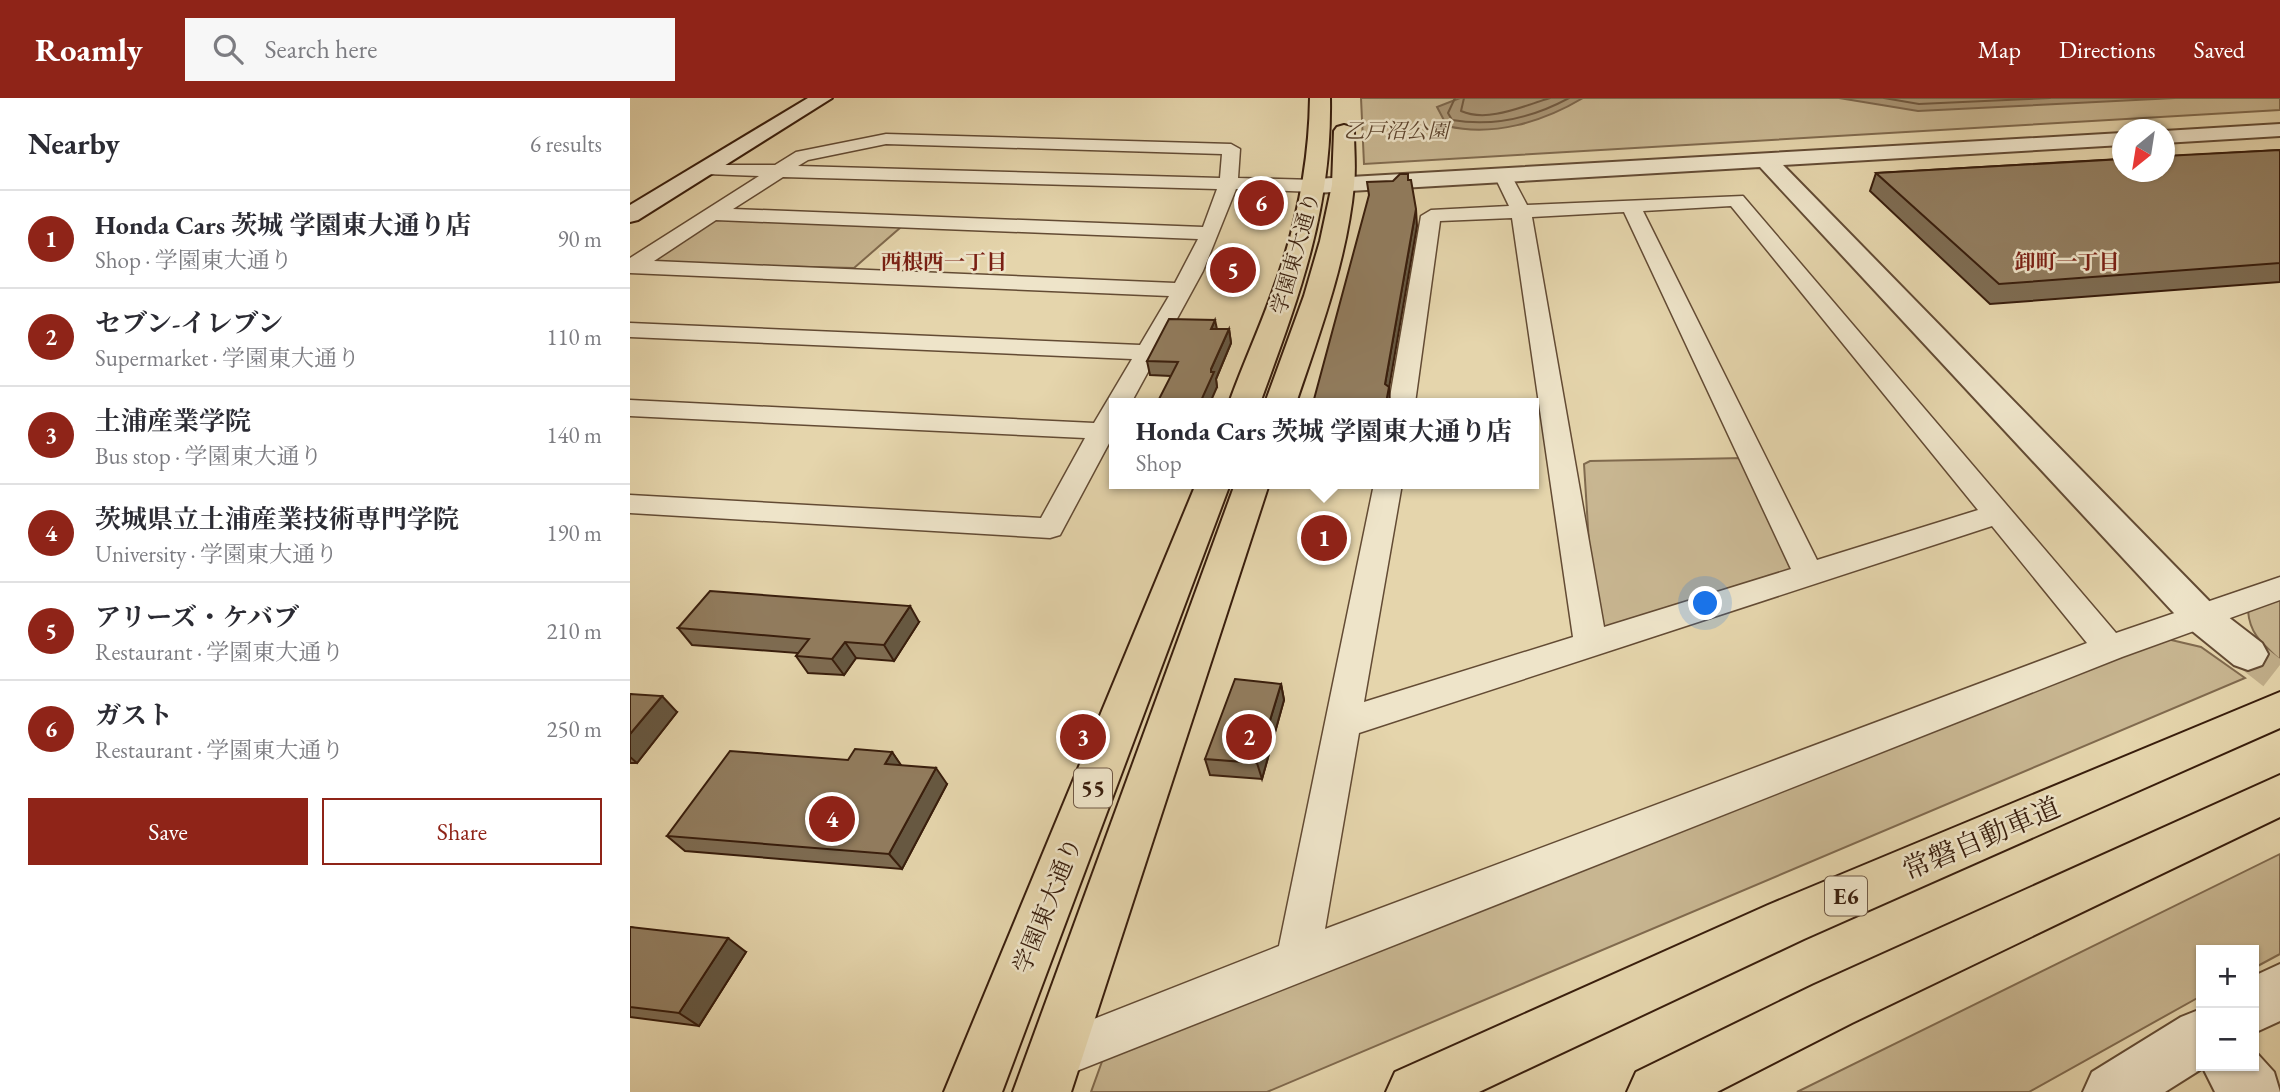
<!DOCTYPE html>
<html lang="en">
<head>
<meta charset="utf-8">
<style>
  body { margin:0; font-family:"EB Garamond","Noto Serif JP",serif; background:#f7f7f7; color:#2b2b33 }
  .controls { position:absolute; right:21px; bottom:21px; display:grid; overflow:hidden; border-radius:0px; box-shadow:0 2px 5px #0004 }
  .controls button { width:63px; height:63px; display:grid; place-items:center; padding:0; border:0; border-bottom:2px solid #e1e1e2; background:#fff; color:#2b2b33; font:35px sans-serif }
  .compass { position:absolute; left:1482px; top:21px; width:63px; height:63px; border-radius:50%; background:#fff; box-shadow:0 2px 5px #0004; rotate:210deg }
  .you { position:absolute; left:1076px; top:506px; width:24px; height:24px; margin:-18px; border:5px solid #fff; border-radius:50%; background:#1a73e8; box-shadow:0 0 0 10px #1a73e833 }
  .badge { display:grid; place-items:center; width:46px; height:46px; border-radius:50%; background:#8f2418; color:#fff; font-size:23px; font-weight:700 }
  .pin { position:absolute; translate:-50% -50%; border:4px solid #fff; box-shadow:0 2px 7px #0006 }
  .popup { position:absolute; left:479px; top:300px; width:430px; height:91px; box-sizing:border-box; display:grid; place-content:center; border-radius:0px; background:#fff; filter:drop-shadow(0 2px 5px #0005); font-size:23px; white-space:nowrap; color:#7c7c81 }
  .popup b { font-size:26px; color:#2b2b33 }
  .popup::after { content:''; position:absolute; left:50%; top:100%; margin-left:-14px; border:14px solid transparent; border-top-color:#fff }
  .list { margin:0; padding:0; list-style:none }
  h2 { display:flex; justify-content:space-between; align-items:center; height:91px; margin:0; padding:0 28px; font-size:30px }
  h2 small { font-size:23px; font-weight:400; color:#7c7c81 }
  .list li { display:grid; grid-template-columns:46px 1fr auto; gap:21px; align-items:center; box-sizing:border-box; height:98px; padding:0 28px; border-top:2px solid #e1e1e2 }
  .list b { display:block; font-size:26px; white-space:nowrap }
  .list p { margin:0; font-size:23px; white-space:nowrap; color:#7c7c81 }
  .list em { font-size:23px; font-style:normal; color:#7c7c81 }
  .actions { display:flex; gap:14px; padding:21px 28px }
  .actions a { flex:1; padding:16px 0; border:2px solid #8f2418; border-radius:0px; text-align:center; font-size:24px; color:#8f2418 }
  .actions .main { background:#8f2418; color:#fff }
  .icon { flex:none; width:38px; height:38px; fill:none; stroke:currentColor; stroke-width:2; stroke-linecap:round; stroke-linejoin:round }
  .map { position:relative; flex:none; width:1650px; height:994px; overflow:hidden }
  header { display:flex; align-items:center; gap:42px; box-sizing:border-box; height:98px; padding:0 35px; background:#8f2418; color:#fff }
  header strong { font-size:33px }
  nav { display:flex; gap:38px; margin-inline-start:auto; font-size:24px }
  .search { width:490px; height:63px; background:#f7f7f7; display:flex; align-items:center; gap:18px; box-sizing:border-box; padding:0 24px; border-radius:0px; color:#7c7c81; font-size:26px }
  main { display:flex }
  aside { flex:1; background:#fff }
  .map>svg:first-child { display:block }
  .green { fill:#c8b691; stroke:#806a4e; stroke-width:2 }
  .water { fill:#aa9676; stroke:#7c664c; stroke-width:2 }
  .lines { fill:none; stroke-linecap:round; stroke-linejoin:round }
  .shore { stroke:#715a41; stroke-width:2 }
  .minor-tunnel { stroke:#c2b08c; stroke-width:32; stroke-dasharray:32 16; stroke-linecap:butt }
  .minor-casing { stroke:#634b34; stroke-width:3 }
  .tertiary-casing { stroke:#634b34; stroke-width:4 }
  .secondary-casing { stroke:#381d0c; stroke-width:4 }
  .primary-casing { stroke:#381d0c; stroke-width:4 }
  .motorway-casing { stroke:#381d0c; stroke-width:4 }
  .minor { fill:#eee4c9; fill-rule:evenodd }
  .tertiary { fill:#eee4c9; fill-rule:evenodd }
  .secondary { fill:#eee4c9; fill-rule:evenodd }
  .primary { fill:#e5d5ac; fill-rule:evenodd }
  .motorway { fill:#e5d5ac; fill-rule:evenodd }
  .wall { fill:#7e6c52; stroke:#381d0c; stroke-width:2 }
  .shaded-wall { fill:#665842; stroke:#381d0c; stroke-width:2 }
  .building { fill:#927d5f; stroke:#381d0c; stroke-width:2 }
  .labels { text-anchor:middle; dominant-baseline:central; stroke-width:5; stroke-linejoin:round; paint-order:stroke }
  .far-park-label { font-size:21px; font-style:italic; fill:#5c432d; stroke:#eee4c9 }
  .far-street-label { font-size:21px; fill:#381d0c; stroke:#eee4c9 }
  .far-neighbourhood-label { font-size:21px; font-weight:bold; fill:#7a1f14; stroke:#eee4c9 }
  .shield { fill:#eee4c9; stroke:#6f5945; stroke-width:2 }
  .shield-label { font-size:23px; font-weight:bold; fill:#381d0c }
  .street-label { font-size:24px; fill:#381d0c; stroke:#eee4c9 }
  .near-street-label { font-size:28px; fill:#381d0c; stroke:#eee4c9 }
</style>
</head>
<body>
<header>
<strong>Roamly</strong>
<div class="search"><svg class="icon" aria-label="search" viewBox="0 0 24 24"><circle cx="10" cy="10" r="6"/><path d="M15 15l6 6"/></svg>Search here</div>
<nav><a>Map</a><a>Directions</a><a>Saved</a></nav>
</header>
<main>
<aside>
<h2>Nearby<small>6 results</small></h2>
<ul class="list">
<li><span class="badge">1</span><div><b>Honda Cars 茨城 学園東大通り店</b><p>Shop · 学園東大通り</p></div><em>90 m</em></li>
<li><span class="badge">2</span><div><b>セブン-イレブン</b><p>Supermarket · 学園東大通り</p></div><em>110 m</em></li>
<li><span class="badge">3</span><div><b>土浦産業学院</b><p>Bus stop · 学園東大通り</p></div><em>140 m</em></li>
<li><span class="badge">4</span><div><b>茨城県立土浦産業技術専門学院</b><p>University · 学園東大通り</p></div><em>190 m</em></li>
<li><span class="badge">5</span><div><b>アリーズ・ケバブ</b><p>Restaurant · 学園東大通り</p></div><em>210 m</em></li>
<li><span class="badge">6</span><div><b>ガスト</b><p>Restaurant · 学園東大通り</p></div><em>250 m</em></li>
</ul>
<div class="actions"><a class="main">Save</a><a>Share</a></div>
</aside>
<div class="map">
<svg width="1650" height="994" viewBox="0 0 1650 994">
  <rect width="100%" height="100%" fill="#e5d5ac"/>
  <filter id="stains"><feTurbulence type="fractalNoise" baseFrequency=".00286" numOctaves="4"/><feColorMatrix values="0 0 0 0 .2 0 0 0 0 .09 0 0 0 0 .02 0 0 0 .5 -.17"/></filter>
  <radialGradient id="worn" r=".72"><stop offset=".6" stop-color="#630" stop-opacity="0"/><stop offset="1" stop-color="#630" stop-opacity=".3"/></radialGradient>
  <g class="green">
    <path d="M731,0H1650V12L734,66Z"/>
    <path d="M85,117L271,129L224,170L11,165Z"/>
    <path d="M1113,360L1171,473L965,541L954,366L960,363Z"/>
    <path d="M1650,502V562C1633,546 1620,537 1618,513Z"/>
    <path d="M1537,541L1571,549L1615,580L637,994H461L474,958Z"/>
    <path d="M1650,756V856L1624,870V852H1571V898L1399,994H1167Z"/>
  </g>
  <g class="water">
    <path d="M830,0H953C913,24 863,39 817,28L807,9Z"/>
    <path d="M1209,0H1545L1288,13Z"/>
  </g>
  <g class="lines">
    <g class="shore">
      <path d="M825,0L818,15L822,22C863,29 902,20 939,0"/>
      <path d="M834,0L831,13C858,25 893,8 920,0"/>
      <path d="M1254,0L1289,6L1420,0"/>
    </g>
    <path class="minor-tunnel" d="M1618,556L1650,581"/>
    <defs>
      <g id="minor">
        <path d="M256,36L601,46L610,51L608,80L685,82L694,88L685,94L606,91L573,173L501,305H484V336L430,437L420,440L0,415V397L411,420L455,340L0,318V302L464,325L502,261L0,239V225L510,247L539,198L0,175V160L129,78L76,76L70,75L67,71L70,67H145L166,54ZM256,46L592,56L590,80L168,68L178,62ZM153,79L587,91L573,129L103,111ZM86,122L568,141L545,185L24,163Z"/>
        <path d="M874,74L880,75L897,107L1113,98L1486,535L1650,479V502L1492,559L424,982L408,975L401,959L408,943L649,848L744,386H772L734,604L943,539L882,120L810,123L785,305H759L791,118L801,112L879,108L865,79ZM1101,108L1348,412L1187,462L1013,113ZM994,114L1161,471L974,529L902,119ZM1362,428L1457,545L695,831L729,635Z"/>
      </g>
      <g id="tertiary">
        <path d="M1650,26V38L1534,45V33Z"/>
        <path d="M1492,35V47L1153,67L1584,508L1632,545L1638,556L1632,567L1618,572L1604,567L1556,528L1130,69L685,95L677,93L674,88L677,83L685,81Z"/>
        <path d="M1650,866V923L1624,935V878Z"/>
        <path d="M1571,911V968H1624V952L1644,974L1650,994H1585L1573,970L1535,994H1453L1462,974L1551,919Z"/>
      </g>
      <path id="secondary" d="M178,0H202L8,122L0,124V107Z"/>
      <g id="primary">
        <path d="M680,0H700C702,113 668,201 630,305H599C612,268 629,232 642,195C666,131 679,68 680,0Z"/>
        <path d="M714,27L721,29L724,33C724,51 726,69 724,87C717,162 690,234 666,305H635L674,198L690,143L702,87L704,33L707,29Z"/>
        <path d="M566,386H600L372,994H314Z"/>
        <path d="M605,386H639L441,994H383Z"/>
      </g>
      <g id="motorway">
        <path d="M1650,594V630L1174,841L849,994H756L765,974L1138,807Z"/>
        <path d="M1650,677V719L1222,925L1087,994H997L1006,974L1184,887Z"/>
      </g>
    </defs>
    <use href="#minor" class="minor-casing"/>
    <use href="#tertiary" class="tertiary-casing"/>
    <use href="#secondary" class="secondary-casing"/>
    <use href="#primary" class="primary-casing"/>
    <use href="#motorway" class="motorway-casing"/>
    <use href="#minor" class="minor"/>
    <use href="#tertiary" class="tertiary"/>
    <use href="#secondary" class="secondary"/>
    <use href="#primary" class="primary"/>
    <use href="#motorway" class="motorway"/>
  </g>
  <g class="wall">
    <path d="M1650,52V184L1360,206L1240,93L1246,75Z"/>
    <path d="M587,231H599L601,245L586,281L587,289L541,278L520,277L517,263Z"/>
    <path d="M289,524L264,563L226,560L214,577L178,575L166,558L168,555L62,547L48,530Z"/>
    <path d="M651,586L654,602L632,681L580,677L575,661Z"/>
    <path d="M0,596L47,614L7,665H0Z"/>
    <path d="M262,654L271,668L317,686L272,771L55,753L37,738L218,662Z"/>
    <path d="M0,829L116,854L69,928L0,919Z"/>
  </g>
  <g class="shaded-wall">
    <path d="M786,111L787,128L759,290L760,305H756L755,286Z"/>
    <path d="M585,222L588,236L581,231Z"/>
    <path d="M599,231L601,245L586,281L587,289L580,305H570L581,271Z"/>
    <path d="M280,508L289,524L264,563L254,547Z"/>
    <path d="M215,544L226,560L214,577L202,561Z"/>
    <path d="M651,586L654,602L632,681L627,665Z"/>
    <path d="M32,598L47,614L7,665L0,659V636Z"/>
    <path d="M262,654L273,670L255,666Z"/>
    <path d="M306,670L317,686L272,771L259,756Z"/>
    <path d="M98,840L116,854L69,928L49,915Z"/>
  </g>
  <g class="building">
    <path d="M1650,52V165L1369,186L1246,75L1493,61V74H1535V58Z"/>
    <path d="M770,76H778V82H781L786,111L755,286L759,289L756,305H683L739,97L737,84L763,83Z"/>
    <path d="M539,221L585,222L581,231H599L581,271V274H584L570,305H527L548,264L517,263Z"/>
    <path d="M80,493L280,508L254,547L215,544L202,561L166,558L179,541L48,530Z"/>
    <path d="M605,581L651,586L627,665L575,661Z"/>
    <path d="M0,596L32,598L0,636Z"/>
    <path d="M225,651L262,654L255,666L306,670L259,756L37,738L100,653L218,662Z"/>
    <path d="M0,829L98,840L49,915L0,909Z"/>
  </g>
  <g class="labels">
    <g class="far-park-label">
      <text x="766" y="32">乙戸沼公園</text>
    </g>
    <g class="far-street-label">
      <text transform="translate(665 155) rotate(-74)">学園東大通り</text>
    </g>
    <g class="far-neighbourhood-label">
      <text x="314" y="163">西根西一丁目</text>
      <text x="1437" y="163">卸町一丁目</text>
    </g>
    <g class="shield">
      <rect x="444" y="670.5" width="38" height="39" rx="5"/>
      <rect x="1195" y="778.5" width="42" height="39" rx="5"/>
    </g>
    <g class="shield-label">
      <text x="463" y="690">55</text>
      <text x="1216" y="798">E6</text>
    </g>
    <g class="street-label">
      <text transform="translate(417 807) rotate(-68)">学園東大通り</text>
    </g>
    <g class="near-street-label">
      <text transform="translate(1351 740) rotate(-23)">常磐自動車道</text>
    </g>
  </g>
  <rect width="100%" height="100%" filter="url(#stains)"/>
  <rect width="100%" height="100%" fill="url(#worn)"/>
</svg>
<div class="controls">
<button>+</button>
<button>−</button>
</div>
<svg class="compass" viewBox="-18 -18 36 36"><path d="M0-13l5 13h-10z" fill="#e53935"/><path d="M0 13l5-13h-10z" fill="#7c7c81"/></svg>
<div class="you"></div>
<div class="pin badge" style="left:694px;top:440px">1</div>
<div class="popup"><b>Honda Cars 茨城 学園東大通り店</b>Shop</div>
<div class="pin badge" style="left:619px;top:639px">2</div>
<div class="pin badge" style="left:453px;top:639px">3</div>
<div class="pin badge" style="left:202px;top:721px">4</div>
<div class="pin badge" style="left:603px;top:172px">5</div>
<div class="pin badge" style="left:631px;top:105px">6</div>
</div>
</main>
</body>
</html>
